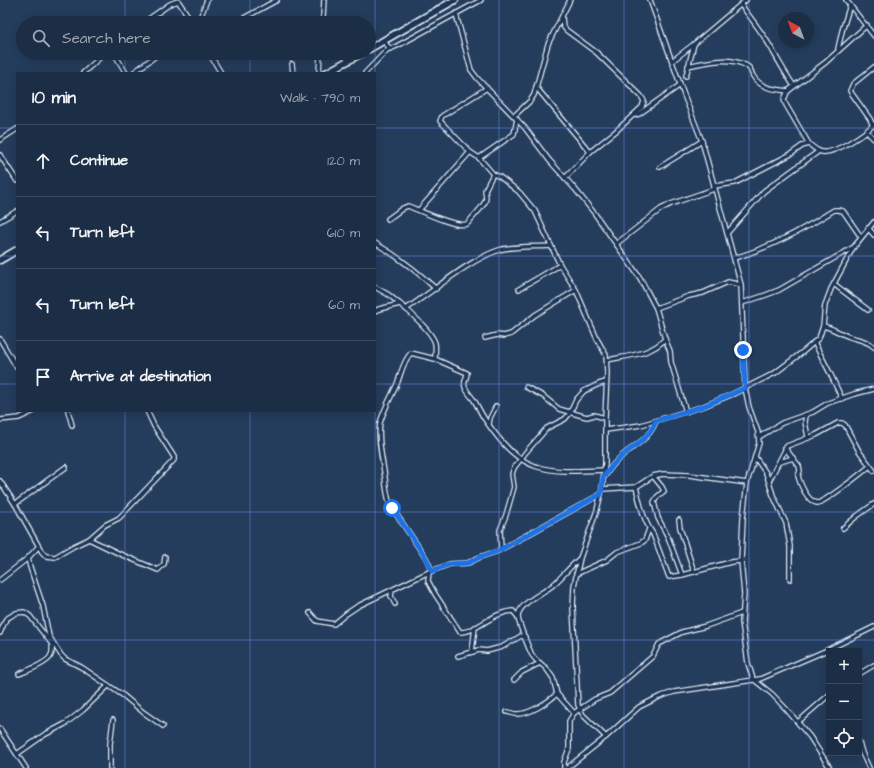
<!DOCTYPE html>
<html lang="en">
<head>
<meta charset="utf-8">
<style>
  body { margin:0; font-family:"Architects Daughter",sans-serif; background:#293a51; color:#f1f3f6 }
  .controls { position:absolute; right:12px; bottom:12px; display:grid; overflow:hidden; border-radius:0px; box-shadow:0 2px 10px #0003 }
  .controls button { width:36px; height:36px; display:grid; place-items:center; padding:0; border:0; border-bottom:1px solid #3a4a5f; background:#1c2e46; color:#f1f3f6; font:20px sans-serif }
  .compass { position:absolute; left:778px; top:12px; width:36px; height:36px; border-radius:50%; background:#1c2e46; box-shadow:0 2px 10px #0003; rotate:319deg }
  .stop { position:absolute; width:12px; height:12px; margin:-9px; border:3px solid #1a73e8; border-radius:50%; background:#fff }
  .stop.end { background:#1a73e8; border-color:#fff; box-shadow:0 1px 4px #0008 }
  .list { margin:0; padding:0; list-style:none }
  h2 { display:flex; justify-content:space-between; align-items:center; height:52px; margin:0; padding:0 16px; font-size:17px }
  h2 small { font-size:13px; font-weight:400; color:#a0a8b3 }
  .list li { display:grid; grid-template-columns:26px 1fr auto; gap:12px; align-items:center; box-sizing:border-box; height:72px; padding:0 16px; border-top:1px solid #3a4a5f }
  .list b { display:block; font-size:15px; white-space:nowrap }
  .list em { font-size:13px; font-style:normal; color:#a0a8b3 }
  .icon { flex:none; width:22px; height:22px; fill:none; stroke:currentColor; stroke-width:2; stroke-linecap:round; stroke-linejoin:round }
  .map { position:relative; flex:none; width:874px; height:768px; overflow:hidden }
  .search { position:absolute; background:#1c2e46; box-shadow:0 2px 10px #0003; left:16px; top:16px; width:360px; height:44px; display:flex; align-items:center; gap:10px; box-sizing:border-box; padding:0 14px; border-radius:22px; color:#a0a8b3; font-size:15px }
  .panel { position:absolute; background:#1c2e46; box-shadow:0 2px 10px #0003; left:16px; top:72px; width:360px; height:340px; border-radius:0px }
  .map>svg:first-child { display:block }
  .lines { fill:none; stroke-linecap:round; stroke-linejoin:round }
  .street-casing { stroke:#e8f1f8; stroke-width:6 }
  .highway-casing { stroke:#e8f1f8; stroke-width:9 }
  .street { stroke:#1d3557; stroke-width:3.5 }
  .highway { stroke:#1d3557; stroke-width:6 }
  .route { stroke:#1a73e8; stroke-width:5 }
  .grid { fill:none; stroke:#6487e3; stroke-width:1; stroke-opacity:0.55 }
</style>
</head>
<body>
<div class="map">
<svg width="874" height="768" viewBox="0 0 874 768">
  <rect width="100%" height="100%" fill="#253d5d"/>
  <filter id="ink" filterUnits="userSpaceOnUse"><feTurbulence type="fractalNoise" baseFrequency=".025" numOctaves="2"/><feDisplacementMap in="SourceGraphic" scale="8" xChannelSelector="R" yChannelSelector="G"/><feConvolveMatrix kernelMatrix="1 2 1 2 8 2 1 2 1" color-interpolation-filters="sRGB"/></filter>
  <g filter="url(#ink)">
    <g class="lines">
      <defs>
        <g id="street">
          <path d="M650,0L684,95L702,141L741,285L745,388L749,407L758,432L759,443L747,483L743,518L741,561L744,594L742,622L748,663L753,679L772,694L788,711L810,737L830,768"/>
          <path d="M846,0L874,36"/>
          <path d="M741,5C751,18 761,31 770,46C778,60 785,73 794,86"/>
          <path d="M456,14L471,70L478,79L525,128L549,160L575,189L595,214L640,278L656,308L665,339C651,355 626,356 607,360"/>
          <path d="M562,17L563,26L566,30L597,53L641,96L644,101L642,107L616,131L590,152L565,178"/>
          <path d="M143,23L170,4L178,1L193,23"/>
          <path d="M198,23L207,0"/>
          <path d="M235,23L277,0"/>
          <path d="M322,23L323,17L324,0"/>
          <path d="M384,41L390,49L397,46L481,0"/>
          <path d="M838,49L842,31L850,5"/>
          <path d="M114,53L126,73"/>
          <path d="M209,53L221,73"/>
          <path d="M672,61L694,44L746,0"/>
          <path d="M292,64L293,73"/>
          <path d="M688,66C706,62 729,56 747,66C751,68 751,72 753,76C761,89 775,89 788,91"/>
          <path d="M83,73L105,53"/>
          <path d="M133,73L157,55L162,53"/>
          <path d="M319,73L320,53"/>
          <path d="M365,73L389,48"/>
          <path d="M686,76L694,44"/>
          <path d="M536,87L590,152"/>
          <path d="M487,88L442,116L440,121L470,152L479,158L493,174L500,177L519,192L535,211L560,265L576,290L597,339L606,355L607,373L605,418V464L602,489L597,510L580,558L574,586L573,608L578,705L583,715L606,737"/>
          <path d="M635,115L639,114L680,85"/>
          <path d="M514,116L530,101L534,95L548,44L570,0"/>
          <path d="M873,126L870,119L850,91L853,84L874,67"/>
          <path d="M867,132L874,139"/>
          <path d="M0,140L17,129"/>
          <path d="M809,144L786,105L784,100L786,95L788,91L826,62L867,25"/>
          <path d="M0,155L17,181"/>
          <path d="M479,158L514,134L517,119"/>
          <path d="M660,167L702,141"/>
          <path d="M714,186L735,183L791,154L802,146L809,144C813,147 818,152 822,152C835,154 865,134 874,124"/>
          <path d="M419,210L470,152"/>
          <path d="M388,219L403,208L408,206C421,211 456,228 467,224L481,208L485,202L486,198L485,190L493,174"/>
          <path d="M0,221L17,211"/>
          <path d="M868,228L874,235"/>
          <path d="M728,232L764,191L819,151"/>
          <path d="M375,243C399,257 416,270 436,289"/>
          <path d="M616,244L661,209L671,204L714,189"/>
          <path d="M734,258C770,248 803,230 834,210H838L843,211L861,237"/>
          <path d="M834,284L868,310"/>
          <path d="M375,287L389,295L400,304"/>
          <path d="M519,289L560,265"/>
          <path d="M742,303L766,295L779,290L852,248"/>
          <path d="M656,308L689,296L703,293L728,282L741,285"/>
          <path d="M406,309C435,290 467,261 499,250C512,246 537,247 551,246"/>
          <path d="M375,311L379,309L400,304C409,311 432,332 435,343C436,348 435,354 435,359"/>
          <path d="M823,326C833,328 841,334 850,337C859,340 867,340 874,347"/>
          <path d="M485,338L497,335L504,336L511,334L535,315L576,290"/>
          <path d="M0,339L17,368"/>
          <path d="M665,339L670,351L671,362L686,412"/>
          <path d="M814,342L830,373L842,399"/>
          <path d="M526,387L543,396L559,409L583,416L587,417L594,415L605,418"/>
          <path d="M68,411L72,425"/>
          <path d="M806,415L805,422L808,437"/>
          <path d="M0,420L19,418L34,411"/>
          <path d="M489,424L490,418L496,406"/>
          <path d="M606,430L641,425L704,406L733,394L775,373L804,351L819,338L823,326L825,305L831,289L853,248L874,222"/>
          <path d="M759,437L782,423L813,412L828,403L854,394L874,389"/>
          <path d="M785,448L799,466L800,471L798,476C800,484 807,501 817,503C824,503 863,472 870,466"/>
          <path d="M755,457L766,473L773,495L786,523L790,546V579"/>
          <path d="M780,462L793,458"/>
          <path d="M605,476C610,468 616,461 623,455C638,443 649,439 656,421"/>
          <path d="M653,476L662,487L664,491L657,497L654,502L658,518L668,537L682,575"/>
          <path d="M0,481L15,504L42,552L46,556L55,557L74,546L89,539L105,525L119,518L174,460V457L154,426L147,411"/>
          <path d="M769,481L787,446L816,435L838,423H842L845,425L859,451L874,471"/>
          <path d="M636,487C640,503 643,520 653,534L669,577L682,575L731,562L741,561"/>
          <path d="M602,489L636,487L653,476L663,474L689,475L747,483"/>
          <path d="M15,504L66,467"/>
          <path d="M679,520L680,528L694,572"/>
          <path d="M843,528L857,516L874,504"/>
          <path d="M89,539L120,554L158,570L164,564L165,557"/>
          <path d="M501,549L500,530L506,515L514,487L512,474L514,468L526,452L547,428L565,419L570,413L576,400L584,391L599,384L606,382"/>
          <path d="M28,558L30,567L43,606L49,636L61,655L65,659L81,667L124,696L143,712L163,726"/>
          <path d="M432,571L426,558L390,505C387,496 386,487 385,478C383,462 377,440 380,423C384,409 391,397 397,384C401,374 403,361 411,353L435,359L467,373C467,378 463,382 465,387C467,392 471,396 474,400C478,407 481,414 486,421C522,474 545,473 604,470"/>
          <path d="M429,572L428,581L435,594L460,632C476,633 492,612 513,611L518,617"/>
          <path d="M576,574L607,560L617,552L641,543L645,540L649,529"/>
          <path d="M0,580L28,558L38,547"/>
          <path d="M392,591L391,596L395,604"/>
          <path d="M310,613L317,621L334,624L346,614L358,606L429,572L450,564L468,563L480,557L498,551L601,494"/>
          <path d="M0,633L6,619L16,613L24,612L30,616L51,643"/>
          <path d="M472,652L475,627"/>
          <path d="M458,656L479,650L487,651L502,647L521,636L525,637"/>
          <path d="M19,674C26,671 49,663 51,655C53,652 52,646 52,642"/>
          <path d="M859,674L874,665"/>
          <path d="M514,680L522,672L540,663"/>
          <path d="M507,712C510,712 513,714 516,714C529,715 548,702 557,694"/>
          <path d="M574,713L557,694L553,678L546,668L536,660L532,655C529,649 518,622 518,617C518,603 544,593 553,585C562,577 570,567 579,559"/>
          <path d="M798,722L829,695"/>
          <path d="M0,729L26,768"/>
          <path d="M859,742L862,753L869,768"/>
          <path d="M17,754L44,735L65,724L83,710L108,686"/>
          <path d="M110,768V744L113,720"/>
          <path d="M564,768V762L569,749V721L574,713L595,699L610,693L653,656L659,644L682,632L706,626L742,613"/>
          <path d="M567,768L606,737L639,707L659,697L674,692L760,679L825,651L874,627"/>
        </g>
        <g id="highway">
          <path d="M369,49L455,0"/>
          <path d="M326,73L362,53"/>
          <path d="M0,260L17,250"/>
        </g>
      </defs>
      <use href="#street" class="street-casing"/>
      <use href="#highway" class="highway-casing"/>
      <use href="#street" class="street"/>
      <use href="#highway" class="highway"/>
    </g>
  </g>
  <g class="lines" filter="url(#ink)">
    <path class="route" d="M392,508L426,558L432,571L450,564L468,563L480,557L498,551L601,494C602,489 602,483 603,478C604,475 607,473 609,470C623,449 646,445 656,421L704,406L745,388L743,350"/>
  </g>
  <path class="grid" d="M125,0V23M250,0V23M375,0V73M499,0V768M624,0V768M749,0V768M125,53V73M250,53V73M0,128H17M375,128H874M0,256H17M375,256H874M0,384H17M375,384H874M125,411V768M250,411V768M375,411V768M0,512H874M0,640H874"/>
</svg>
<div class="controls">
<button>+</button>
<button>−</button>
<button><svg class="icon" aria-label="locate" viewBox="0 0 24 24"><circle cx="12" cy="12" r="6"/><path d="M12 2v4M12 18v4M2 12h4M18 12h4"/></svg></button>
</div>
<svg class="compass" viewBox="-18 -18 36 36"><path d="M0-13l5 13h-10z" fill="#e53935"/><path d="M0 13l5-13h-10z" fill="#a0a8b3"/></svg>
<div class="stop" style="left:392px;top:508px"></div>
<div class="stop end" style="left:743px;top:350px"></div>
<div class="search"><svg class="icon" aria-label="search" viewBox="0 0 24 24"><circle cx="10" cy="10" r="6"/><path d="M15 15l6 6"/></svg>Search here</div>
<section class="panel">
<h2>10 min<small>Walk · 790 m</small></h2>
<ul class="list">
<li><svg class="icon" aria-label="ahead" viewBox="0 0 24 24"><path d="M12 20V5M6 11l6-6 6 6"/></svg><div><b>Continue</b></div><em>120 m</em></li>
<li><svg class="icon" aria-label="left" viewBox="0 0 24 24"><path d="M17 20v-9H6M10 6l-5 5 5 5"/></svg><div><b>Turn left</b></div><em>610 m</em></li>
<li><svg class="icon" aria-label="left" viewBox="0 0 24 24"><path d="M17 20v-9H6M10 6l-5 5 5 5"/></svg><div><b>Turn left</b></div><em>60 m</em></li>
<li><svg class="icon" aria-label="arrive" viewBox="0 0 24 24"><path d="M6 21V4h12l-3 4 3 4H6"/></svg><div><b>Arrive at destination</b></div></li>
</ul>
</section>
</div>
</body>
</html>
